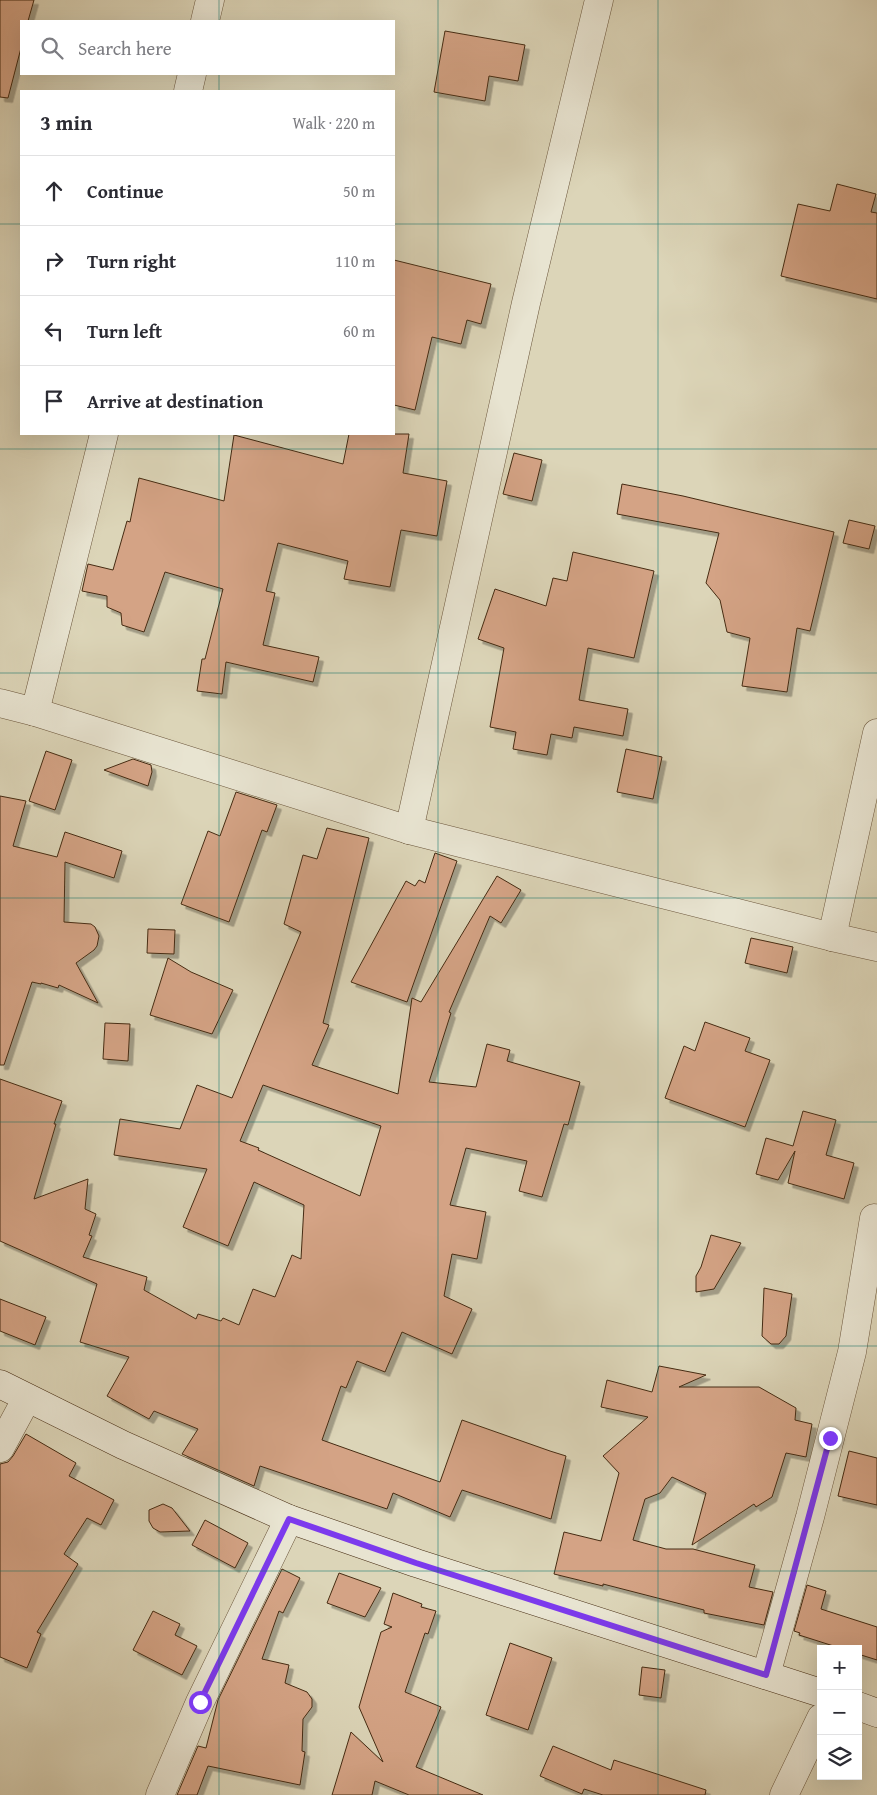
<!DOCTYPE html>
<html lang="en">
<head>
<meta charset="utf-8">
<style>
  body { margin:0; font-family:"Gentium Book Plus",serif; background:#f2f2f3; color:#2b2b33 }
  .controls { position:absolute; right:15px; bottom:15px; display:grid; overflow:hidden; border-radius:0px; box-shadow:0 5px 20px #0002 }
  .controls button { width:45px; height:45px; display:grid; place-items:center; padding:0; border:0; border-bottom:1px solid #e1e1e2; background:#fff; color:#2b2b33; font:25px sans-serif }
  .stop { position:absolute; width:15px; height:15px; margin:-11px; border:4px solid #7c3aed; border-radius:50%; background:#fff }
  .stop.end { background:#7c3aed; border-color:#fff; box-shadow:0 1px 5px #0008 }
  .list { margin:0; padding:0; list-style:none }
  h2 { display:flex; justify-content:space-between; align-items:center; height:65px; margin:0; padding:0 20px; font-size:21px }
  h2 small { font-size:16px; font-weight:400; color:#7c7c81 }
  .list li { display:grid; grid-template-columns:32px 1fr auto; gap:15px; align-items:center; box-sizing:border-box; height:70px; padding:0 20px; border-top:1px solid #e1e1e2 }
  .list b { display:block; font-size:19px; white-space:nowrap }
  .list em { font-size:16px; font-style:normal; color:#7c7c81 }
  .icon { flex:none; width:28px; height:28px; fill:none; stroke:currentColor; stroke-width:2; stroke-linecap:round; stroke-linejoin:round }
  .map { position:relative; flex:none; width:877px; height:1795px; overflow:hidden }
  .search { position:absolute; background:#fff; box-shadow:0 5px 20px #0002; left:20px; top:20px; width:375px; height:55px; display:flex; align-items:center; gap:12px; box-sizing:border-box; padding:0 18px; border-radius:0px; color:#7c7c81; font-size:19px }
  .panel { position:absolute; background:#fff; box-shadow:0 5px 20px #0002; left:20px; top:90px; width:375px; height:345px; border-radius:0px }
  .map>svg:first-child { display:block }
  .building { fill:#d4a385; stroke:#452b12; fill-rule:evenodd; filter:url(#shadow) }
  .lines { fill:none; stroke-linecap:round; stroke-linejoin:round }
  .street-casing { stroke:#6b563c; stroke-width:29 }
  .secondary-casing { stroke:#452b12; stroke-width:29 }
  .street { stroke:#e8e4d1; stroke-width:28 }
  .secondary { stroke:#e8e4d1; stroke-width:28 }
  .route { stroke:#7c3aed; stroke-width:6 }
  .grid { fill:none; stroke:#0f766e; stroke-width:1; stroke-opacity:0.55 }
</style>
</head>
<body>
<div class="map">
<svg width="877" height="1795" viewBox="0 0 877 1795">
  <defs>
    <filter id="shadow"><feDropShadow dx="4.5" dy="4.5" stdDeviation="0" flood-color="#0004"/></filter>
  </defs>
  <rect width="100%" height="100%" fill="#dcd5b8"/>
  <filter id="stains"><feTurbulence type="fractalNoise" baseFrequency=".004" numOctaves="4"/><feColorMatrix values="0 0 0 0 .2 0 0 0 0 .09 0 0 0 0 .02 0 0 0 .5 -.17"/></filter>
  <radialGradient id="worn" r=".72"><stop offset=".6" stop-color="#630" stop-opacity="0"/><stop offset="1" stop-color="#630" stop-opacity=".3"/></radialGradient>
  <g class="building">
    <path d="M0,0H34L28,21H21V48L8,98L0,97Z"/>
    <path d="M445,31L525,45L518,81L489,76L485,101L434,92Z"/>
    <path d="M837,184L876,194L871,212L877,213V299L781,276L798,204L830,211Z"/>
    <path d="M394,260L491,284L481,324L467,320L461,344L432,337L415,410L394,405Z"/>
    <path d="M349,434H409L403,473L447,481L437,536L401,530L390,587L344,579L348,561L278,543L266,591L275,593L263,645L319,657L313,682L226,662L222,694L197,691L202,659H205L223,589L165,572L144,632L122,625L121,613L107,607V596L82,591L88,564L113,570L127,521L130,522L139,478L224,501L234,435L343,464Z"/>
    <path d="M514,453L542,460L532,501L503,494Z"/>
    <path d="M622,484L683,496L834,532L810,631L797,628L787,692L742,686L750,638L727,632L720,600L706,583L719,533L617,514Z"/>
    <path d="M849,520L875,526L869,549L843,543Z"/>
    <path d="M573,552L654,571L634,658L588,648L579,700L628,709L623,736L574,727L572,738L551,734L547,755L513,749L516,732L490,727L504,648L478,639L495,589L546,606L553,578L567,581Z"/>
    <path d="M626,749L662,757L653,799L617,792Z"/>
    <path d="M46,751L72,760L55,810L29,801Z"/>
    <path d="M133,759L151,765L152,772L148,786L104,770Z"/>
    <path d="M236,792L277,805L267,832L262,830L229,922L181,904L208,831L220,836Z"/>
    <path d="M0,796L26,801L13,846L57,857L65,832L122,851L114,878L65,862L64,922L91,924L95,927L99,936L97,946L94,950L76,963L98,1003L59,985L58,988L41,983V984L32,982L4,1065H0Z"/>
    <path d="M327,828L369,838L323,1023L329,1025L312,1065L398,1094L412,998L421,1002L497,876L521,890L501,923L490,916L449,1012L451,1013L429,1082L476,1087L487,1044L510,1050L507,1061L580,1082L568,1125L564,1124L542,1197L519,1191L527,1161L466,1148L450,1205L486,1212L477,1259L452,1254L444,1296L472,1309L452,1354L402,1332L385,1372L357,1361L346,1388L341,1386L322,1440L440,1482L462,1420L550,1451L566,1456L551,1519L462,1490L450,1517L393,1493L387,1509L260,1466L254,1486L182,1454L198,1429L154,1411L149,1419L107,1396L129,1357L80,1342L97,1284L0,1241V1079L62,1101L54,1124H56L34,1199L88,1179L85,1209L96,1214L89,1235L92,1236L83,1257L147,1277L144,1290L196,1319L198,1314L221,1321L223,1318L239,1325L253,1289L275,1297L292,1255L301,1259L304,1205L254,1182L228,1246L183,1227L207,1169L114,1155L120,1119L180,1129L197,1085L232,1098L301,932L284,924L303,855L317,859ZM263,1085L381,1126L360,1196L258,1150L259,1148L240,1141Z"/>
    <path d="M435,853L457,861L407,1002L351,982L406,881L415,886L419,880L425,883Z"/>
    <path d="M148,929L175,930L174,954L147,953Z"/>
    <path d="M751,938L793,947L787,973L745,963Z"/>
    <path d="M168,958L191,972L233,990L212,1034L150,1015Z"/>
    <path d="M705,1022L750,1038L745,1051L770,1060L745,1127L665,1098L684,1046L695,1051Z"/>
    <path d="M105,1023L130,1024L128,1061L103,1059Z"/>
    <path d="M803,1111L836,1120L826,1155L854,1163L844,1199L788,1183L795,1151L778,1180L756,1174L766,1138L793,1146Z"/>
    <path d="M711,1235L741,1243L714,1289L696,1292V1276L701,1267Z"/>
    <path d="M764,1288L792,1294L786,1336L779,1344H771L762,1336Z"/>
    <path d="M0,1299L46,1317L35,1345L0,1331Z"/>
    <path d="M659,1366L706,1375L679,1387H759L796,1408L795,1420L812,1424L806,1457L786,1453L772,1497L756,1507L754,1504L692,1545L706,1493L672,1477L660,1493L645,1499L633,1540L666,1549H693L755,1565L749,1587L773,1592L764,1625L704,1613V1610L603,1584V1586L554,1574L564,1532L601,1541L619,1473L603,1456L648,1417L601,1407L607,1380L652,1392Z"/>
    <path d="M26,1434L76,1463L69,1476L114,1500L101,1525L87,1518L64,1554L78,1564L37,1632L41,1634L27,1668L0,1657V1464L8,1462L13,1456Z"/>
    <path d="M849,1451L877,1458V1505L838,1496Z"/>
    <path d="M163,1504L172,1508L190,1531L160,1532L153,1528L149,1521V1510Z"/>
    <path d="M205,1520L248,1543L235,1568L192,1545Z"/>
    <path d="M282,1569L300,1578L283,1613L279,1611L262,1659L289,1665L285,1683L307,1692L312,1699V1707L303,1719L302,1751L305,1752L300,1785L208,1766L197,1795H177L198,1746L206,1748L218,1700Z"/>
    <path d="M339,1573L381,1588L365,1617L327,1603Z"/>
    <path d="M807,1585L826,1591L821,1609L877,1627V1660L858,1654V1649H843L799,1635L800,1633L794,1631Z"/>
    <path d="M393,1593L422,1604L421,1607L436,1611L428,1634L425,1633L405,1692L441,1707L416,1767L483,1795H409L375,1781L372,1795H332L351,1732L383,1762L359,1707L381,1632L392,1627L384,1624Z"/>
    <path d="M153,1611L180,1624L175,1635L197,1646L182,1675L133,1650Z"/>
    <path d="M510,1643L552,1658L528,1730L486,1715Z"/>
    <path d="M642,1667L665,1670L661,1698L639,1695Z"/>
    <path d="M553,1746L611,1770L614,1760L706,1790L705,1795H603L584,1789L582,1794L540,1776Z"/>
  </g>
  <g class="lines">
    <defs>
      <g id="street">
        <path d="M205,21L210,0"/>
        <path d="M188,91L192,74"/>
        <path d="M0,703L35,712L409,830L832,937L877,947"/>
        <path d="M35,712L104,434"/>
        <path d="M409,830L526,303L599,0"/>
        <path d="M832,937L877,733"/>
        <path d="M0,1448L27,1398"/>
        <path d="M766,1675L810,1517L852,1352L874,1218"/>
        <path d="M160,1795L200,1702L289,1519"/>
        <path d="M784,1795L821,1718"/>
      </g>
      <g id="secondary">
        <path d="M0,1384L123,1445L289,1519L416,1563L821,1693"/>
        <path d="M858,1706L877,1713"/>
      </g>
    </defs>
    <use href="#street" class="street-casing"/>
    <use href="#secondary" class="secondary-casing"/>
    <use href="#street" class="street"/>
    <use href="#secondary" class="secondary"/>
  </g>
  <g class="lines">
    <path class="route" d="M200,1702L289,1519L416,1563L766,1675L830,1438"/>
  </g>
  <path class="grid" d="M219,0V21M438,0V1795M658,0V1795M219,74V91M0,224H21M394,224H877M219,434V1795M0,449H877M0,673H877M0,898H877M0,1122H877M0,1346H877M0,1571H877"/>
  <rect width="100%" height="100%" filter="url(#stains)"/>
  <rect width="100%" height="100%" fill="url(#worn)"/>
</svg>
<div class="controls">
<button>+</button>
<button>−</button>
<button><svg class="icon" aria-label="layers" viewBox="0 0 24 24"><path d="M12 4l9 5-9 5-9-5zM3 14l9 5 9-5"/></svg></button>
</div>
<div class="stop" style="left:200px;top:1702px"></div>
<div class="stop end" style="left:830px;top:1438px"></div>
<div class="search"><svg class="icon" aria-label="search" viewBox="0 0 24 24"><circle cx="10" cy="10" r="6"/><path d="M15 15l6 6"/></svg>Search here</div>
<section class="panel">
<h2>3 min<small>Walk · 220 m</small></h2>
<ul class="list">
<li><svg class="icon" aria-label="ahead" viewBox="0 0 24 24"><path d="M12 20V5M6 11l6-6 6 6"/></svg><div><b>Continue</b></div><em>50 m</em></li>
<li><svg class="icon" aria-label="right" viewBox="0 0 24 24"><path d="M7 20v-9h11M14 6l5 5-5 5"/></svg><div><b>Turn right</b></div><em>110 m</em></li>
<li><svg class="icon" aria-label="left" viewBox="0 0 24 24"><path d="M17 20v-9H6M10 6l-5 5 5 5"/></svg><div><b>Turn left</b></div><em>60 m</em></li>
<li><svg class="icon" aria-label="arrive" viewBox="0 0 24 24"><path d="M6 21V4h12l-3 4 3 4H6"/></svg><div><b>Arrive at destination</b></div></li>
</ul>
</section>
</div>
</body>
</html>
